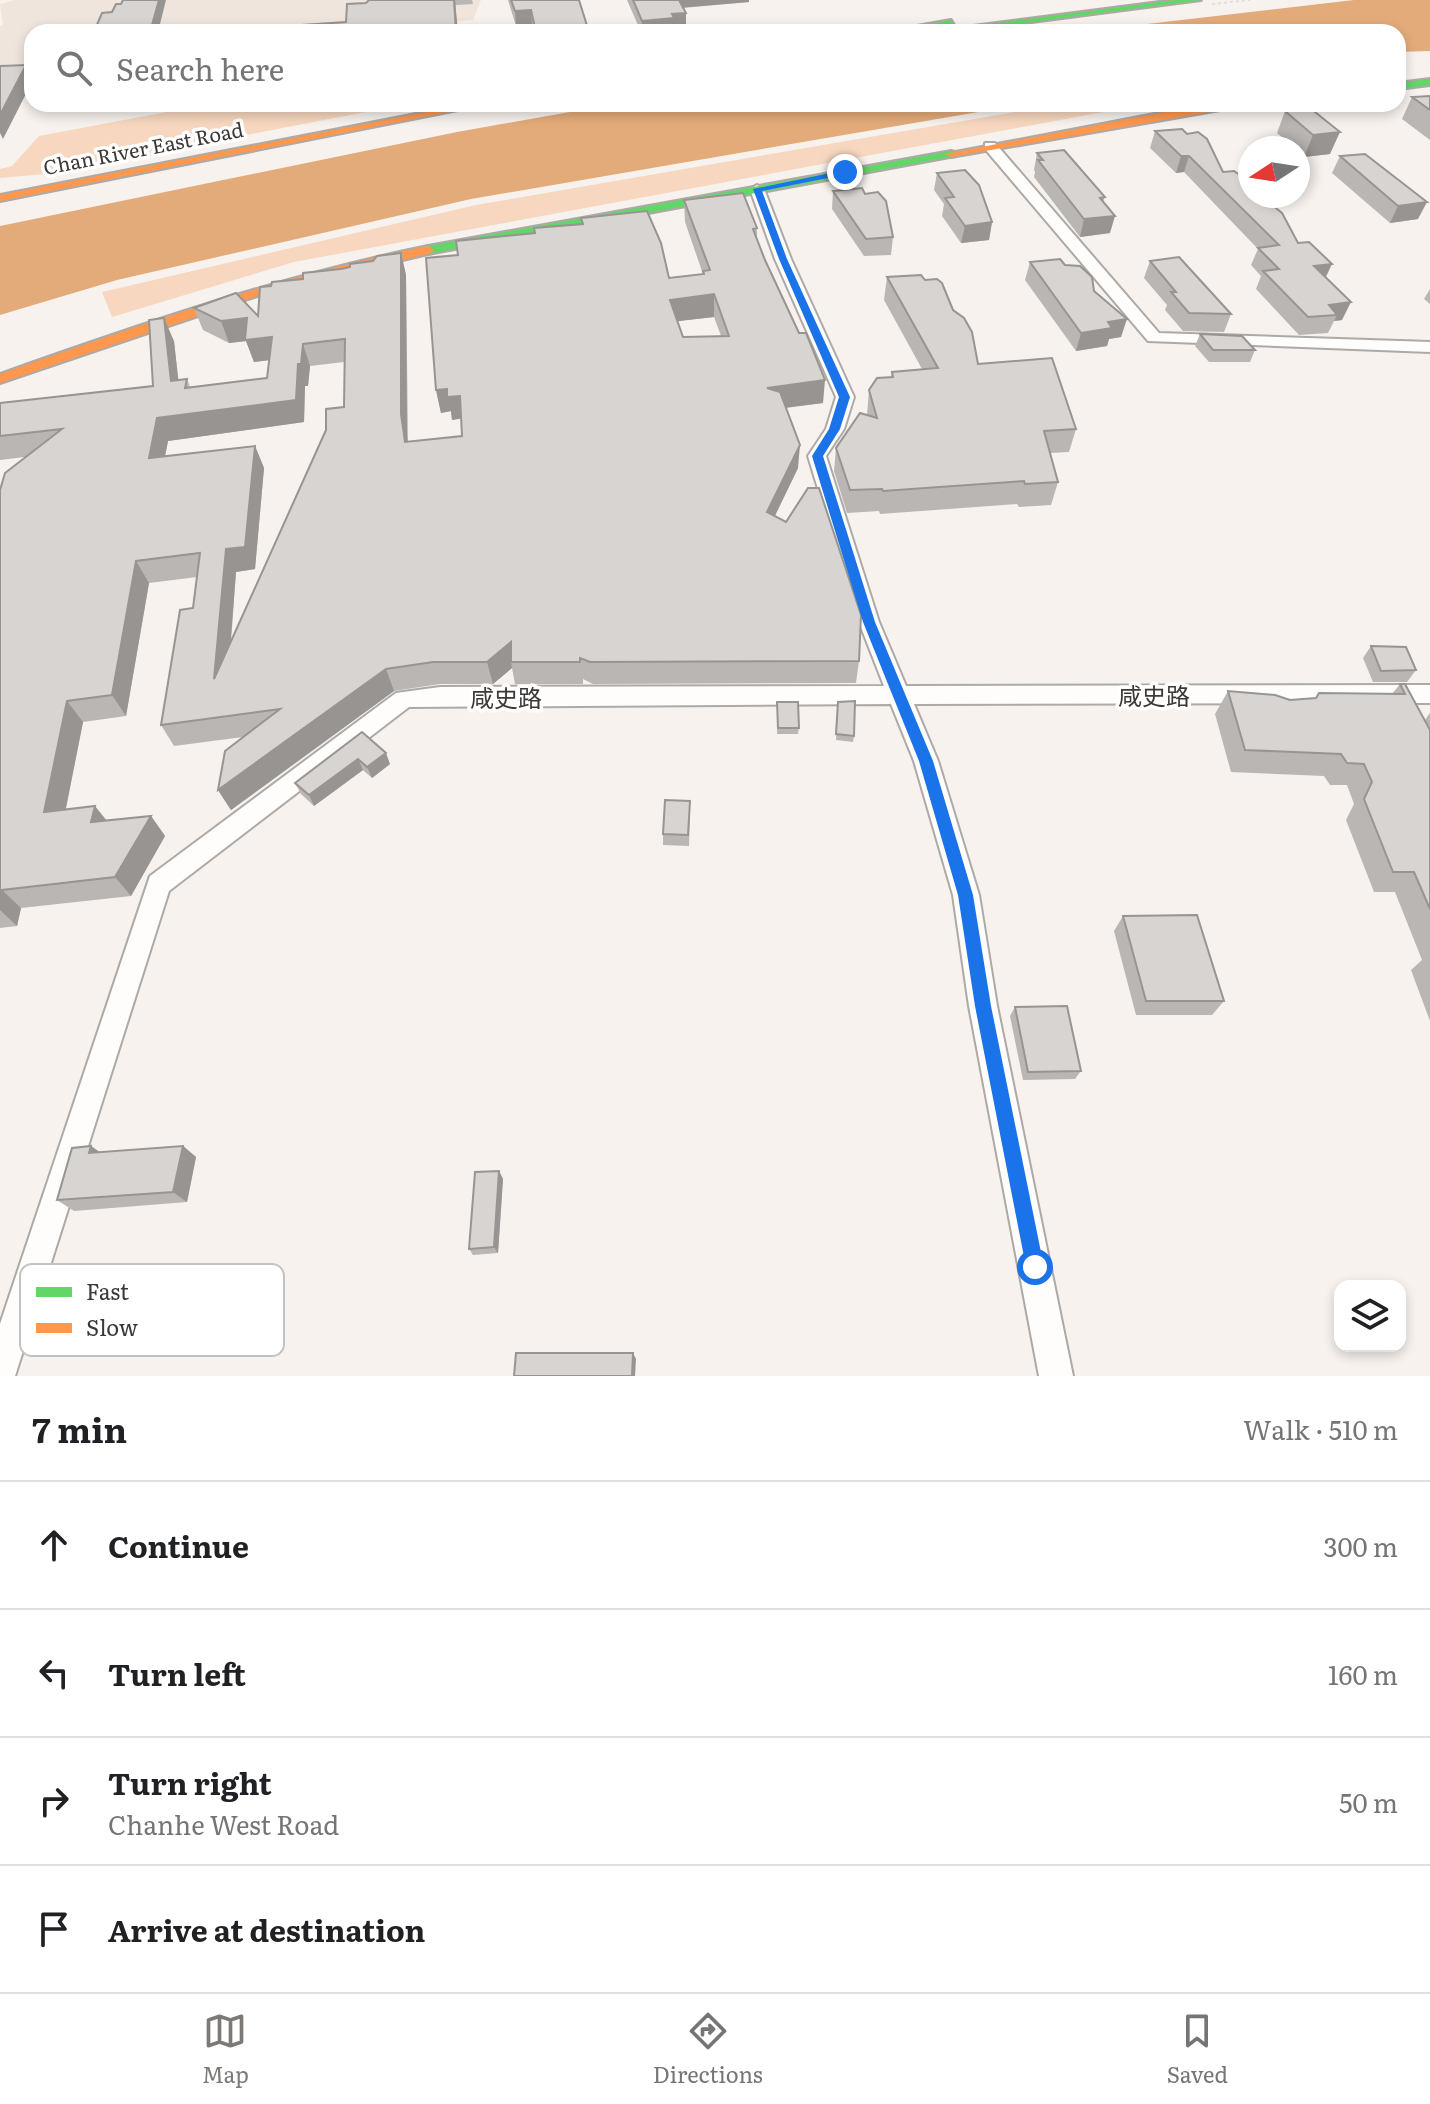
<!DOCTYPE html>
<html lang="en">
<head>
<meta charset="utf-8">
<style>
  body { margin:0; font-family:Literata,"Noto Sans SC",serif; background:#f6f6f6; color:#202124 }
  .controls { position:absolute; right:24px; bottom:24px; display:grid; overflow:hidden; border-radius:16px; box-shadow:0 4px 12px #0003 }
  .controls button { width:72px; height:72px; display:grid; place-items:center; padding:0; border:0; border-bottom:2px solid #e0e0e0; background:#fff; color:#202124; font:40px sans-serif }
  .compass { position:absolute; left:1238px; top:136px; width:72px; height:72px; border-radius:50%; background:#fff; box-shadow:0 4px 12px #0003; rotate:258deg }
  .stop { position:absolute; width:24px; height:24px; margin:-18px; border:6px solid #1a73e8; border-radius:50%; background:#fff }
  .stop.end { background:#1a73e8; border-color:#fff; box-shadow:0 2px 8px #0008 }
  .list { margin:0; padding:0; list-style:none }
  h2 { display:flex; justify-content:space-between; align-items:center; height:104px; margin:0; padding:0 32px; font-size:34px }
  h2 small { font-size:26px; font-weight:400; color:#757577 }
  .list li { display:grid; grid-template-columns:52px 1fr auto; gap:24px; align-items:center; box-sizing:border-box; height:128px; padding:0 32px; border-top:2px solid #e0e0e0 }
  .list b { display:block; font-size:30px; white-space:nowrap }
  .list p { margin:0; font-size:26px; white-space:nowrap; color:#757577 }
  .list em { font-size:26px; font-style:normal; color:#757577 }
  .icon { flex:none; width:44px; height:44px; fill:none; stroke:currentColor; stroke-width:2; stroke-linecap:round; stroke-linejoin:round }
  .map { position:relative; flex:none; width:1430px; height:1376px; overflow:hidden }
  .search { position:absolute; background:#fff; box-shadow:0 4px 12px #0003; left:24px; right:24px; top:24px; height:88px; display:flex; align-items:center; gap:20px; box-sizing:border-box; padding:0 28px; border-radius:24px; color:#757577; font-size:30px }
  .sheet { height:616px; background:#fff }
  nav { display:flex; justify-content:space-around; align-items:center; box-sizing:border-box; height:112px; border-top:2px solid #e0e0e0; background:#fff; font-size:22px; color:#757577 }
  nav a { display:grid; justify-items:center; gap:4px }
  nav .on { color:#7d7976 }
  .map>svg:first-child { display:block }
  .built { fill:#f0e5dd }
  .green { fill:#f7d7bf }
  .water { fill:#e4ab7a }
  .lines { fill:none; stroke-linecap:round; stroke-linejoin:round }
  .street-casing { stroke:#ada9a6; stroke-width:4 }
  .fast-casing { stroke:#ada9a6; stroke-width:4 }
  .slow-casing { stroke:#ada9a6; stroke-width:4 }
  .path { stroke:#dfdedd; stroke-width:2; stroke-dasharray:3 3; stroke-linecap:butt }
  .street { fill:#fefdfc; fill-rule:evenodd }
  .fast { fill:#63d668; fill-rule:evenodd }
  .slow { fill:#ff974d; fill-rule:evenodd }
  .wall { fill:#bab6b4; fill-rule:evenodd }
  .shaded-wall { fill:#979492 }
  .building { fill:#d8d4d1; stroke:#979492; stroke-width:2; fill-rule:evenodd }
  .route { fill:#1a73e8 }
  .labels { text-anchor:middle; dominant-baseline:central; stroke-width:7; stroke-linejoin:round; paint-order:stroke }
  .far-street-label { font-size:20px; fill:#3c3835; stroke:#fff }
  .street-label { font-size:24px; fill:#3c3835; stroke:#fff }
  .key { fill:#fff; stroke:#c4c3c2; stroke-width:2 }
  .key-label { font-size:22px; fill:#3c3835 }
</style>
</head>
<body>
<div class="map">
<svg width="1430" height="1376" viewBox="0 0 1430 1376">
  <rect width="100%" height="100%" fill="#f7f2ee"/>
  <path class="built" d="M15,0H481L473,20L428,24V32H32V87L0,89V26L3,25L0,4Z"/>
  <g class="green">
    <path d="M209,104H407L45,174L0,178V169L12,166L39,136Z"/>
    <path d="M1061,104H1112L1105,105L1109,111L294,262L112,317L102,292L476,205Z"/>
  </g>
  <g class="water">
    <path d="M1354,0H1430V51L1398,52V32H1078Z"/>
    <path d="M615,104H1025L471,199L117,280L0,315V226L457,132Z"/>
  </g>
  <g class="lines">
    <defs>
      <g id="street">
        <path d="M985,143H995L1159,333L1430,342V352L1148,341L985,149Z"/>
        <path d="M757,185L764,189L791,259L854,397L844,429L826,456L879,622L906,686L1430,685V703L914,704L938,761L979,895L997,1006L1073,1376H1039L969,1006L953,895L914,761L891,704L409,707L169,891L16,1373L15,1376H0V1324L150,876L396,693L440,687L884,686L859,622L808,456L826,429L836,397L775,259L750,189Z"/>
      </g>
      <g id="fast">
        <path d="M1175,0H1201L954,32H926Z"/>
        <path d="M951,20L954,25L908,32H883Z"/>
        <path d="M1430,79V85L1398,89V83Z"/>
        <path d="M951,151L955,152V156L428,254L422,250L428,246Z"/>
      </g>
      <g id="slow">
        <path d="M467,104H488L0,201V195Z"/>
        <path d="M1223,104H1254L951,157L945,154L1175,110Z"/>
        <path d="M428,246L434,250L432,253L269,292L0,383V374C141,324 281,276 428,246Z"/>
      </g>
    </defs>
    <use href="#street" class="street-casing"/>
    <use href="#fast" class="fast-casing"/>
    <use href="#slow" class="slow-casing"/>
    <g class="path">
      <path d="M1212,4L1250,0"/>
      <path d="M500,108L525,104"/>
    </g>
    <use href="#street" class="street"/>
    <use href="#fast" class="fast"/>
    <use href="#slow" class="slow"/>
  </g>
  <g class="wall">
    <path d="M369,0H472L473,4L456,5L346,22Z"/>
    <path d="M508,0H579L589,32H534L532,24L516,26Z"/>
    <path d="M627,0H749V2L683,8L686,13V27L675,28V32H641Z"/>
    <path d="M1430,96V140L1402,119L1412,97Z"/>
    <path d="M1310,108L1330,154L1304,157L1298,152V148H1294L1277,133L1285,111Z"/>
    <path d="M1155,131L1223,172L1250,196L1298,243L1326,278L1342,320L1334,321L1328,333L1299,335L1256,289L1261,276L1251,265L1258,249L1184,172L1176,173L1150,148Z"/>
    <path d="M1037,153L1105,197L1103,202L1110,233L1080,237L1034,177L1035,172L1034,170Z"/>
    <path d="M1340,156L1418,219L1390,223L1332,173Z"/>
    <path d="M937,173L992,222L989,240L961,243L942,216L944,204L934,190Z"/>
    <path d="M833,191L893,237L891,255L864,256L832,209Z"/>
    <path d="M684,200L757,228V240L823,403L786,408L798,468L775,516L859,661L856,683L593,684L583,679V684H515L512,668L493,684H440L394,691L231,810L218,790L243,737L174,746L161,725L193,608L197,577L149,583L126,716L83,722L66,809L107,821L151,816L165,836L131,896L21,908L17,926L0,928V490L25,457L0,460V403L153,386L174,341L178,380L187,379L190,387L267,378L269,360L254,362L246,341L229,343L203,330L194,308L258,316L271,286L341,269L401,253L406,275L408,442L462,436L461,418L452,420L451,411L441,413L436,390L458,255L535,233L582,224L581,218L669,278L703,274L685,222ZM714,317L721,336L683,337L677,321ZM344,362V407L231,642L236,572L255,569L264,468L255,446L165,456L168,441L304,422L305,386H308L310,366Z"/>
    <path d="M1150,261L1231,314L1224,332L1183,331L1165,310L1167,305L1144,278Z"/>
    <path d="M1030,262L1065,265L1094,291L1121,337L1109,339L1107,346L1076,351L1025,280Z"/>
    <path d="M887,277L925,280L953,310L978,364L1076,429L1069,452L1050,453L1058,482L1051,505L1019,507L1017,504L880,514L879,511L847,513L834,471L836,448L867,415L869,390L891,377L892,372L922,369L884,300Z"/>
    <path d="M1430,289V304L1424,299Z"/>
    <path d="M1200,334L1255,350L1250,362H1209L1195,346Z"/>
    <path d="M1371,646L1416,670L1407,682H1373L1363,658Z"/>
    <path d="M1400,684L1430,730V1021L1411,970L1422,960L1395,892H1374L1346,820L1354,804L1347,785H1330L1324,776L1231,772L1215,714L1228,691L1290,700L1392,694Z"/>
    <path d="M777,702L799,728L798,734H777Z"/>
    <path d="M838,702L854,736L853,742L836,740Z"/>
    <path d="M1430,713V730L1425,720Z"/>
    <path d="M362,732L390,764L372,778L363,770L314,806L301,794L295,783Z"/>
    <path d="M690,812L689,846L663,845V834Z"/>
    <path d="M1123,916L1224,1001L1212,1015H1136L1114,931Z"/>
    <path d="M1015,1007L1081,1071L1075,1079L1023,1080L1010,1016Z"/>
    <path d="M183,1146L196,1157L187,1202L74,1211L57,1200L100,1152Z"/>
    <path d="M499,1171L503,1179L498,1253L473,1255L469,1249Z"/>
  </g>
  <g class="shaded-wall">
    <path d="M159,0H166L158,32H150Z"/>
    <path d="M454,0H455L458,32H456Z"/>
    <path d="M676,0H749V2L677,8Z"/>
    <path d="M531,10L532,24L516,26L515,11Z"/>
    <path d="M686,13V27L675,28V32H642V21L672,14Z"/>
    <path d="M26,65L32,77V82L3,139L0,133V115Z"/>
    <path d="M1340,132L1330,154L1304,157L1313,135Z"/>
    <path d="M1181,156H1189L1184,172L1176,173Z"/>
    <path d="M1427,202L1418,219L1390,223L1398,206Z"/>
    <path d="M1115,216L1110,233L1080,237L1084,219Z"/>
    <path d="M992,222L989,240L961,243L965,226Z"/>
    <path d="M401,253L406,275L407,436L411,465L405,442L401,414Z"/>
    <path d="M1332,264L1324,281L1314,266Z"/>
    <path d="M714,294V317L671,322L670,300Z"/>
    <path d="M1351,302L1342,320L1334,321L1337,315L1329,305Z"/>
    <path d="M164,318L174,341L181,403L171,381Z"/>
    <path d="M247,318L272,337L279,359L254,362L246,341L229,343L221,321Z"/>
    <path d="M1127,319L1121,337L1109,339L1107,346L1076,351L1081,333L1108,322Z"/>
    <path d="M303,344L310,366L308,386H305L304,422L168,441L160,481L149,458L157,418L296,400L298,364Z"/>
    <path d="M825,380L823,403L766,410L767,388Z"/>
    <path d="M447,389L460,396L465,418L452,420L451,411L441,413L436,390Z"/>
    <path d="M800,445L798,468L766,534L767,512Z"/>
    <path d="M255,446L264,468L255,569L236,572L226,700L214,679L226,549Z"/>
    <path d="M136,561L149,583L126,716L112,695Z"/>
    <path d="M511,642V662L512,668L493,684L487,662Z"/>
    <path d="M386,669L394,691L231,810L218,790Z"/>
    <path d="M67,701L83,722L61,832L44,812Z"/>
    <path d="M386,753L390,764L372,778L367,767Z"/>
    <path d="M358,759L363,770L314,806L309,795Z"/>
    <path d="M95,806L111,826L91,822Z"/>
    <path d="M151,816L165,836L131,896L115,877Z"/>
    <path d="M2,890L21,908L17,926L0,910V897Z"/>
    <path d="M91,1146L107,1157L89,1153Z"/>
    <path d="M183,1146L196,1157L187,1202L173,1192Z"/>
    <path d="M499,1171L503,1179L498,1253L494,1247Z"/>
    <path d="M633,1353L636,1359L635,1376H632Z"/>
  </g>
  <g class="building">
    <path d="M123,0H159L150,32H94L102,13L112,12L116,4H121Z"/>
    <path d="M369,0H454L456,32H287V26L346,22L347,4L366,3Z"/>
    <path d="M511,0H579L589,32H536L531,10L515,11Z"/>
    <path d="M633,0H679L686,13L672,14L674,18L642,21Z"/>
    <path d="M26,65L0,115V66Z"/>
    <path d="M1430,96V110L1412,97Z"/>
    <path d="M1310,108L1340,132L1313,135L1285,111Z"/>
    <path d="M1182,129L1187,134L1198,132L1207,139L1223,172L1234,171L1250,182V196H1261L1282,213L1298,243L1309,242L1332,264L1314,266L1351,302L1329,305L1337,315L1308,317L1263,271L1279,269L1258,248L1279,245L1189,156H1181L1155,131Z"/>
    <path d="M1064,150L1105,197L1100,198L1115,216L1084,219L1038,160H1043L1037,153Z"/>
    <path d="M1365,154L1427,202L1398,206L1340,156Z"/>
    <path d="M965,170L979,185L992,222L965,226L945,198L954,197L937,173Z"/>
    <path d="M862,188L865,194L878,192L886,201L893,237L866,239L833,191Z"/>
    <path d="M743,193L757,228L753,229L765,260L799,333H806L825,380L767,388L780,392L800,445L767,512L786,522L808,488H819L861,615L859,661L590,662L580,658V662H511V642L487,662H433L386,669L218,790L225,751L280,709L161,725L180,610L193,608L200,553L136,561L112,695L67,701L44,812L95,806L91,822L151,816L115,877L2,890L0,897V490L5,473L62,429L0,436V403L153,386L149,320L164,318L171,381L187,379L185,388L267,378L272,337L245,340L247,318L221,321L194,308L236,293L258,316L260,287L271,286L272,282L303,279V273L341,269L350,267V264L373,261L377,256L401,253V414L405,442L462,436L460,396L447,397V389L436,390L426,258L458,255L456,241L535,233L534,228L583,224L581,218L647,211L661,243L669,278L704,274L703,271L710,270L684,200ZM714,294L729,336L683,337L670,300ZM345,339L344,407L326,409V430L214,679L226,549L245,547L255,446L149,458L157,418L296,400L298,364H301L303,344Z"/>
    <path d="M1179,257L1231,314L1189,313L1171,292H1176L1150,261Z"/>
    <path d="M1060,259L1065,265L1080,266L1092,277L1094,291L1127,319L1108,322L1112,328L1081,333L1030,262Z"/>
    <path d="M921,275L925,280L937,279L942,283L953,310L964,318L972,332L978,364L1052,358L1076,429L1044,431L1058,482L1025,484L1024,481L883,491L882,489L850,490L836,448L860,413L877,418L869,390L877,378L893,377L892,372L938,368L887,277Z"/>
    <path d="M1200,334L1242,336L1255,350H1213Z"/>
    <path d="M1371,646L1406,647L1416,670L1381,671Z"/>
    <path d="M1400,684H1405L1430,730V909L1414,872H1393L1364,799L1372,782L1364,764L1347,763L1341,754L1245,750L1228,691L1275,695L1290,700L1316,698L1319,693L1405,694Z"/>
    <path d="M855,701L854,736L836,734L838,702Z"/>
    <path d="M777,702H798L799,728H778Z"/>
    <path d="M362,732L386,753L367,767L358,759L309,795L295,783Z"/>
    <path d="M665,800L690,801L688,835L663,834Z"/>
    <path d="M1197,915L1224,1001H1146L1123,916Z"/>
    <path d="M1067,1006L1081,1071L1028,1072L1015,1007Z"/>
    <path d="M91,1146L89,1153L183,1146L173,1192L57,1200L72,1148Z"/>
    <path d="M499,1171L494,1247L469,1249L475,1172Z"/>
    <path d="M516,1353H633L632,1376H514Z"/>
  </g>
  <path class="route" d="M845,170L848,174L762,191L787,259L850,397L840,429L823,456L875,622L933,761L973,895L991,1006L1044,1267L1041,1273L1035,1276L1028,1273L1026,1267L975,1006L958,895L919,761L863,622L812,456L829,429L839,397L779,259L753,189Z"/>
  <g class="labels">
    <g class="far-street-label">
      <text transform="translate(143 147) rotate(-11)">Chan River East Road</text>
    </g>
    <g class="street-label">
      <text x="1154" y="694">咸史路</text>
      <text x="506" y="696">咸史路</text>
    </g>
  </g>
  <rect x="20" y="1264" width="264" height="92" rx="12" class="key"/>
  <rect x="36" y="1287" width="36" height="10" fill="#63d668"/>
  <rect x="36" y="1323" width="36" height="10" fill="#ff974d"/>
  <g class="key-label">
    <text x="86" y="1300">Fast</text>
    <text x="86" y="1336">Slow</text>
  </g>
</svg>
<div class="controls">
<button><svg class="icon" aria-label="layers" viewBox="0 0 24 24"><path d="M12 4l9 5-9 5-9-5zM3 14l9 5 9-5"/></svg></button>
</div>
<svg class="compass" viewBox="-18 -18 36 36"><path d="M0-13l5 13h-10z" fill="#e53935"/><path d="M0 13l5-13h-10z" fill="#757577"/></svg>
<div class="stop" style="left:1035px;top:1267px"></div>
<div class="stop end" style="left:845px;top:172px"></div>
<div class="search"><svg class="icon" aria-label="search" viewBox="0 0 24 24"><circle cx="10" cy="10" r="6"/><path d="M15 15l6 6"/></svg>Search here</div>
</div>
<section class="sheet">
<h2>7 min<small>Walk · 510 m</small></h2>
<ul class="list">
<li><svg class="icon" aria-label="ahead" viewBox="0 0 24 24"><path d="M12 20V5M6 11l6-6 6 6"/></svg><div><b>Continue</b></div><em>300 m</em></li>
<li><svg class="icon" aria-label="left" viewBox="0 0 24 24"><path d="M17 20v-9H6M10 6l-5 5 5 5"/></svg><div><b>Turn left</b></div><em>160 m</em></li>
<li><svg class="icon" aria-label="right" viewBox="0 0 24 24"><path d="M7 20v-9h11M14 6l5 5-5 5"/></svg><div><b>Turn right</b><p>Chanhe West Road</p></div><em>50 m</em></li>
<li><svg class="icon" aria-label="arrive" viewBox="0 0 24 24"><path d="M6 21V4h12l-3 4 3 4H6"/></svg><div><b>Arrive at destination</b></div></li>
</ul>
</section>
<nav>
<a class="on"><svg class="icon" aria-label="map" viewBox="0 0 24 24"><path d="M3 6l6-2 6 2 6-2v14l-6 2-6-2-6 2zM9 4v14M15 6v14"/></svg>Map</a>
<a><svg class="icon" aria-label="directions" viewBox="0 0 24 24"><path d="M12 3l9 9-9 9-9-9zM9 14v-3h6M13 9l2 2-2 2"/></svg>Directions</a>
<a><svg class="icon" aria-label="saved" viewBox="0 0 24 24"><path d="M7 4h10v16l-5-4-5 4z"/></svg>Saved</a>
</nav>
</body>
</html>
